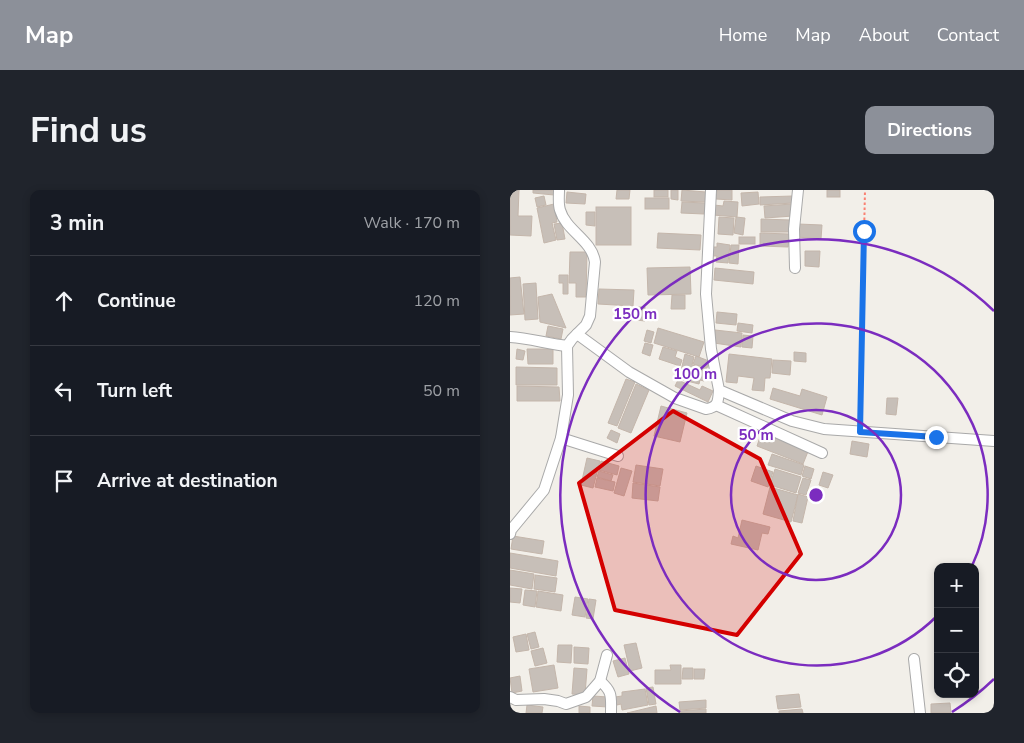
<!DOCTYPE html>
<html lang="en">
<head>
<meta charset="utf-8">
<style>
  body { margin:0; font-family:"Nunito Sans",sans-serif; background:#20242c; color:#f1f3f6 }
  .controls { position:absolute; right:15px; bottom:15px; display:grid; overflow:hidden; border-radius:10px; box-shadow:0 2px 8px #0003 }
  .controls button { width:45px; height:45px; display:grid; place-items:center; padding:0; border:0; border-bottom:1px solid #363941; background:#171b24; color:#f1f3f6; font:25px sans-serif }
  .stop { position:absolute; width:15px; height:15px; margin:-11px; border:4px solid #1a73e8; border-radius:50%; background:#fff }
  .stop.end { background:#1a73e8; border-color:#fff; box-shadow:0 1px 5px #0008 }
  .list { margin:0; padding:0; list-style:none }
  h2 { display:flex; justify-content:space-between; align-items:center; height:65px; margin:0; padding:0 20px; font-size:21px }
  h2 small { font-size:16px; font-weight:400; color:#9ea1a6 }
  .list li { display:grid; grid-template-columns:32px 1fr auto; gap:15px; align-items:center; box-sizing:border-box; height:90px; padding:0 20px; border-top:1px solid #363941 }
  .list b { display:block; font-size:19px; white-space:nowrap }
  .list em { font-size:16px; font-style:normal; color:#9ea1a6 }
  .icon { flex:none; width:28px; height:28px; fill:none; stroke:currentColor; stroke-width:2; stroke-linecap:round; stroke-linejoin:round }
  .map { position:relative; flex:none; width:484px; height:523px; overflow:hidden; border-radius:10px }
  header { display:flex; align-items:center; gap:30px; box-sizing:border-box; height:70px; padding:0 25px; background:#8c9099; color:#fff }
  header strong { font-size:24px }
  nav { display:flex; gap:28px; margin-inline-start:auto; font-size:18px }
  .intro { display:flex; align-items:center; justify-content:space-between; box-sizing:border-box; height:120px; padding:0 30px }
  h1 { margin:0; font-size:35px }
  .button { padding:12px 22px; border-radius:10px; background:#8c9099; color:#fff; font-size:18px; font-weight:700 }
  main { display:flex; gap:30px; padding:0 30px }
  aside { flex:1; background:#171b24; border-radius:10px; box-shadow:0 2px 8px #0003 }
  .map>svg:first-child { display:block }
  .building { fill:#c7bfb8; stroke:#c4b6ab }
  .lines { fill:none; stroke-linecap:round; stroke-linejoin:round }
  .street-casing { stroke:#a9a9a9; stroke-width:12 }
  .path { stroke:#fa8072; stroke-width:2; stroke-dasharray:2.5 2.5; stroke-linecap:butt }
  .street { stroke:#fff; stroke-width:10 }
  .route { stroke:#1a73e8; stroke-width:6 }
  .marked { fill:#d40000; fill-opacity:0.2; stroke:#d40000; stroke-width:4; stroke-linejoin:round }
  .ring { fill:none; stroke:#7b2cbf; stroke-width:2.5 }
  .centre { fill:#7b2cbf; stroke:#fff; stroke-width:2.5 }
  .ring-label { font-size:15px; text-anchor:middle; font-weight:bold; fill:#7b2cbf; stroke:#fff; stroke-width:4.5; stroke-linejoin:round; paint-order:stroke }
</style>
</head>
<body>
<header>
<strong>Map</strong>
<nav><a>Home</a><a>Map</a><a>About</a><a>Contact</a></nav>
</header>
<div class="intro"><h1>Find us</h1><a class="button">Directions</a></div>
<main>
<aside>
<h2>3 min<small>Walk · 170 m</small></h2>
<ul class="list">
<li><svg class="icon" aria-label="ahead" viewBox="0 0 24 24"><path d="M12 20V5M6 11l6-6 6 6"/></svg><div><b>Continue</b></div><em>120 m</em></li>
<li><svg class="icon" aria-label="left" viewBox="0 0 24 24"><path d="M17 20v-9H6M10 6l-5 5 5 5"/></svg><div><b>Turn left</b></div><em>50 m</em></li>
<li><svg class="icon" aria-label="arrive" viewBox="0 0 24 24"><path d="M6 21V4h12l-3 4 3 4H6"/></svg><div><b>Arrive at destination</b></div></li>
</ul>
</aside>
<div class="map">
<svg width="484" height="523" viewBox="0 0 484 523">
  <rect width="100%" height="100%" fill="#f2efe9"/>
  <g class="building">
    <path d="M0,0H9L8,26H22L21,46L0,45Z"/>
    <path d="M23,0H44V5L23,3Z"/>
    <path d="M107,0H120L119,9H106Z"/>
    <rect x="144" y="0" width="14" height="7"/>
    <path d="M161,0H168V10L161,9Z"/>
    <path d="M172,0L196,2L195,12L171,11Z"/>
    <path d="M207,0H222V10L206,9Z"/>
    <rect x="317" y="0" width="13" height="7"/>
    <path d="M57,2L76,4L75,14L56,13Z"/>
    <path d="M248,2L249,14L232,16L231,3Z"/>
    <path d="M34,6L36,15L27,17L25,8Z"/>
    <path d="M283,6V13L250,15V7Z"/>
    <rect x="135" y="8" width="24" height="11"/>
    <path d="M214,11L228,12L227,27L203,25L204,15L213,16Z"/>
    <path d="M172,12L195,13L194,24L171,23Z"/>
    <path d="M44,14L47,32L42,33L46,50L34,53L27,18Z"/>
    <path d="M282,14L283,26L255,28L254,16Z"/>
    <rect x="86" y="17" width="35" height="38"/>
    <path d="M76,22H85V36L76,35Z"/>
    <path d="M209,27L224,28L223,45L208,44Z"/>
    <path d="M226,27L235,28L233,45L224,43Z"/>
    <path d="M251,29L281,30V42H251Z"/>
    <path d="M52,33L55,49L47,50L44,34Z"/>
    <path d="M288,34L312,35L311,49L287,47Z"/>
    <path d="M148,43L191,45L190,60L147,58Z"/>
    <path d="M250,43L279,44L278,57L250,56Z"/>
    <rect x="229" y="47" width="16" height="7"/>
    <path d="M207,53L220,55L218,73L206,72L207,66H200L201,57H207Z"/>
    <path d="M221,55H229L228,74L219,73Z"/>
    <path d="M295,61H310L309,77L295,76Z"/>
    <path d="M60,62H77L76,107H66V93H59Z"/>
    <path d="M180,77L181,104L138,105L137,78Z"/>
    <path d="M205,78L244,82L243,94L204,90Z"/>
    <path d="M49,85H58V104H53V93H49Z"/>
    <path d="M10,87L14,124L0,125V88Z"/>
    <path d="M26,93L28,129L15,130L13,94Z"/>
    <path d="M89,99L124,100L123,116L88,114Z"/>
    <path d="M42,104L56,138L30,132L28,107Z"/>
    <path d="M162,105H175V119H161Z"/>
    <path d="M127,117H135V131L126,130Z"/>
    <path d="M207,122L227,124L226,135L206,133Z"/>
    <path d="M228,133L243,135L242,143L227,141Z"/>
    <path d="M38,136L53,139L51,149L36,146Z"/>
    <path d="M148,138L194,152L189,167L144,153Z"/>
    <path d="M137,140L144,142L141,153L134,151Z"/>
    <path d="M205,140L232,143L231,157L204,153Z"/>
    <path d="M233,145L243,146L242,158L232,157Z"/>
    <path d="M135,153L143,155L140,166L132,163Z"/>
    <path d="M153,157L167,161L165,167L172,170L170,176L149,169Z"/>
    <path d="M7,159L15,161L13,170L6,169Z"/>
    <path d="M17,159H43V174H18Z"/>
    <path d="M284,162L296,163V172L284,171Z"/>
    <path d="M175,164L184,167L182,175L197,179L194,191L190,190L189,194L169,189Z"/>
    <path d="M219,164L262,169L260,188H255L254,201L242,200L244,188L228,186L227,193L216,192Z"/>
    <path d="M186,166L199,171L197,178L183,174Z"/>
    <path d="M263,170L281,171L280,185L262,183Z"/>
    <path d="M6,177L47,178V195H6Z"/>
    <path d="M116,189L125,192L107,236L98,233Z"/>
    <path d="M168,190L190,200L192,196L203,201L198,212L165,196Z"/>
    <path d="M126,194L139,200L121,243L108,238Z"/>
    <path d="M7,196L49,197L50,211H7Z"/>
    <path d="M263,198L290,206L292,199L317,207L312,225L260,209Z"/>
    <path d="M377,208H388L386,225L376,224Z"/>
    <path d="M151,216L177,223L170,252L144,246Z"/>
    <path d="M101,240L110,244L107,253L97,248Z"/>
    <path d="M252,241L299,259L293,274L247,256Z"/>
    <path d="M342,251L359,254L357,267L340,264Z"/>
    <path d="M262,264L294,275L291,285L258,275Z"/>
    <path d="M77,268L90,271L83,298L71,295Z"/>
    <path d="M91,271L109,276L107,285L89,280Z"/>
    <path d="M126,275L153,279L150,296L123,292Z"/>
    <path d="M246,276L263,282L258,297L241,291Z"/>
    <path d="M295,276L304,279L301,289L292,286Z"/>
    <path d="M111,278L122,281L114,306L104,303Z"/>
    <path d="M265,279L291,287L286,303L260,295Z"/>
    <path d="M89,281L103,285L101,291L87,287Z"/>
    <path d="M313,282L323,285L318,298L309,295Z"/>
    <path d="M87,288L105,292L103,301L85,297Z"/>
    <path d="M293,288L301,290L296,305L288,303Z"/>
    <path d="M123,293L150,297L148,311L122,308Z"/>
    <path d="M260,297L288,305L281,332L253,324Z"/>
    <path d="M288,304L298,307L292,333L283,331Z"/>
    <path d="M232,330L260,337L258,344L252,343L248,360L221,354L223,346L228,348Z"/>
    <path d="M3,346L34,351L32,364L1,359Z"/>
    <path d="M0,363L48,371L46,386L0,378Z"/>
    <path d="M0,380L24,384L22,399L0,395Z"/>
    <path d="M25,385L47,388L45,402L24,399Z"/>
    <path d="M0,398L12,399L10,413L0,412Z"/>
    <path d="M15,400L27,401L25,417L13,415Z"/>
    <path d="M28,401L53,405L51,421L26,417Z"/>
    <path d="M65,407L78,409L75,427L62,425Z"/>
    <path d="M79,409L86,410L83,429L76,428Z"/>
    <path d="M25,442L29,457L21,459L17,444Z"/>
    <path d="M16,444L19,460L6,462L3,447Z"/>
    <path d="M126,453L132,478L120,481L114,455Z"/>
    <path d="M48,455H62L61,473L47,472Z"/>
    <path d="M64,457L79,458L78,474L64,473Z"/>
    <path d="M33,458L37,473L25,476L21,461Z"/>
    <path d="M115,468L119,484L108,487L103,471Z"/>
    <path d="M44,475L48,498L23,502L19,479Z"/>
    <path d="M160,475H171V494H145V480H161Z"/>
    <path d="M64,478L77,479L75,505L62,504Z"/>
    <path d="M173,478H183V489H172Z"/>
    <path d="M184,479H195L194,489H184Z"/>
    <path d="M10,486L12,501L2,503L0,488Z"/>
    <path d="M143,497L146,514L139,515L136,498Z"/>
    <path d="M135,499L138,515L112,520L111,514L107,515L105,507L112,506V502Z"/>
    <path d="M289,504L291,517L268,519L266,506Z"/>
    <path d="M83,506L98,507V517L82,516Z"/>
    <path d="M196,510V518L170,520L169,512Z"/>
    <path d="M440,513L441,523H421V514Z"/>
    <path d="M17,515L33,517L32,523H16Z"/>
    <path d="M69,516L80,517V523H69Z"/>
    <path d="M146,516L147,523H117Z"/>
    <path d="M196,519V523H170V521Z"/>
    <path d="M292,519L293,523H269V521Z"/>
  </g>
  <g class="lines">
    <defs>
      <g id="street">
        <path d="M201,0L196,104L201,159L209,200L282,231L314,239L484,251"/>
        <path d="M285,78L284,39L288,0"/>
        <path d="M67,144L119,182L165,208L196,219C209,217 208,211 209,200"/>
        <path d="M0,147C19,148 38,154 57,156"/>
        <path d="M206,215L312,263"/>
        <path d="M51,248L108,266"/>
        <path d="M0,344L1,340L34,300L51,248L58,205L57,156L62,149L76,135L80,126L85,72C82,50 56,41 50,20C48,14 49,6 49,0"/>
        <path d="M404,469L410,523"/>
        <path d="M90,491C103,502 101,507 101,523"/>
        <path d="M0,507L6,510L34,509L48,511L56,514L76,507L90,491L97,465"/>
      </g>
    </defs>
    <use href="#street" class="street-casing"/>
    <path class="path" d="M350,230L355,0"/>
    <use href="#street" class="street"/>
  </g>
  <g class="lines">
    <path class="route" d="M354,41L350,242L426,247"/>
  </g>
  <path class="marked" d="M163,221L250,269L291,364L227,445L105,420L69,293Z"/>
  <g class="ring">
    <circle cx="306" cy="305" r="85"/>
    <path d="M427 426A171 171 0 1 1 462 376"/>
    <path d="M484 489A256 256 0 0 1 442 522M170 522A256 256 0 1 1 484 121"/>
  </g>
  <circle cx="306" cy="305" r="8" class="centre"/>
  <g class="ring-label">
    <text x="125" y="129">150 m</text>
    <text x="185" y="189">100 m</text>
    <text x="246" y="250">50 m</text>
  </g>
</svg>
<div class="controls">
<button>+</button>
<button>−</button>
<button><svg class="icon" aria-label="locate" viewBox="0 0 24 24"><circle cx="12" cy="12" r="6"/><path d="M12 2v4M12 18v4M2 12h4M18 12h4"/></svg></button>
</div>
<div class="stop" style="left:354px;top:41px"></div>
<div class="stop end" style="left:426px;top:247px"></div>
</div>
</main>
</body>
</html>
